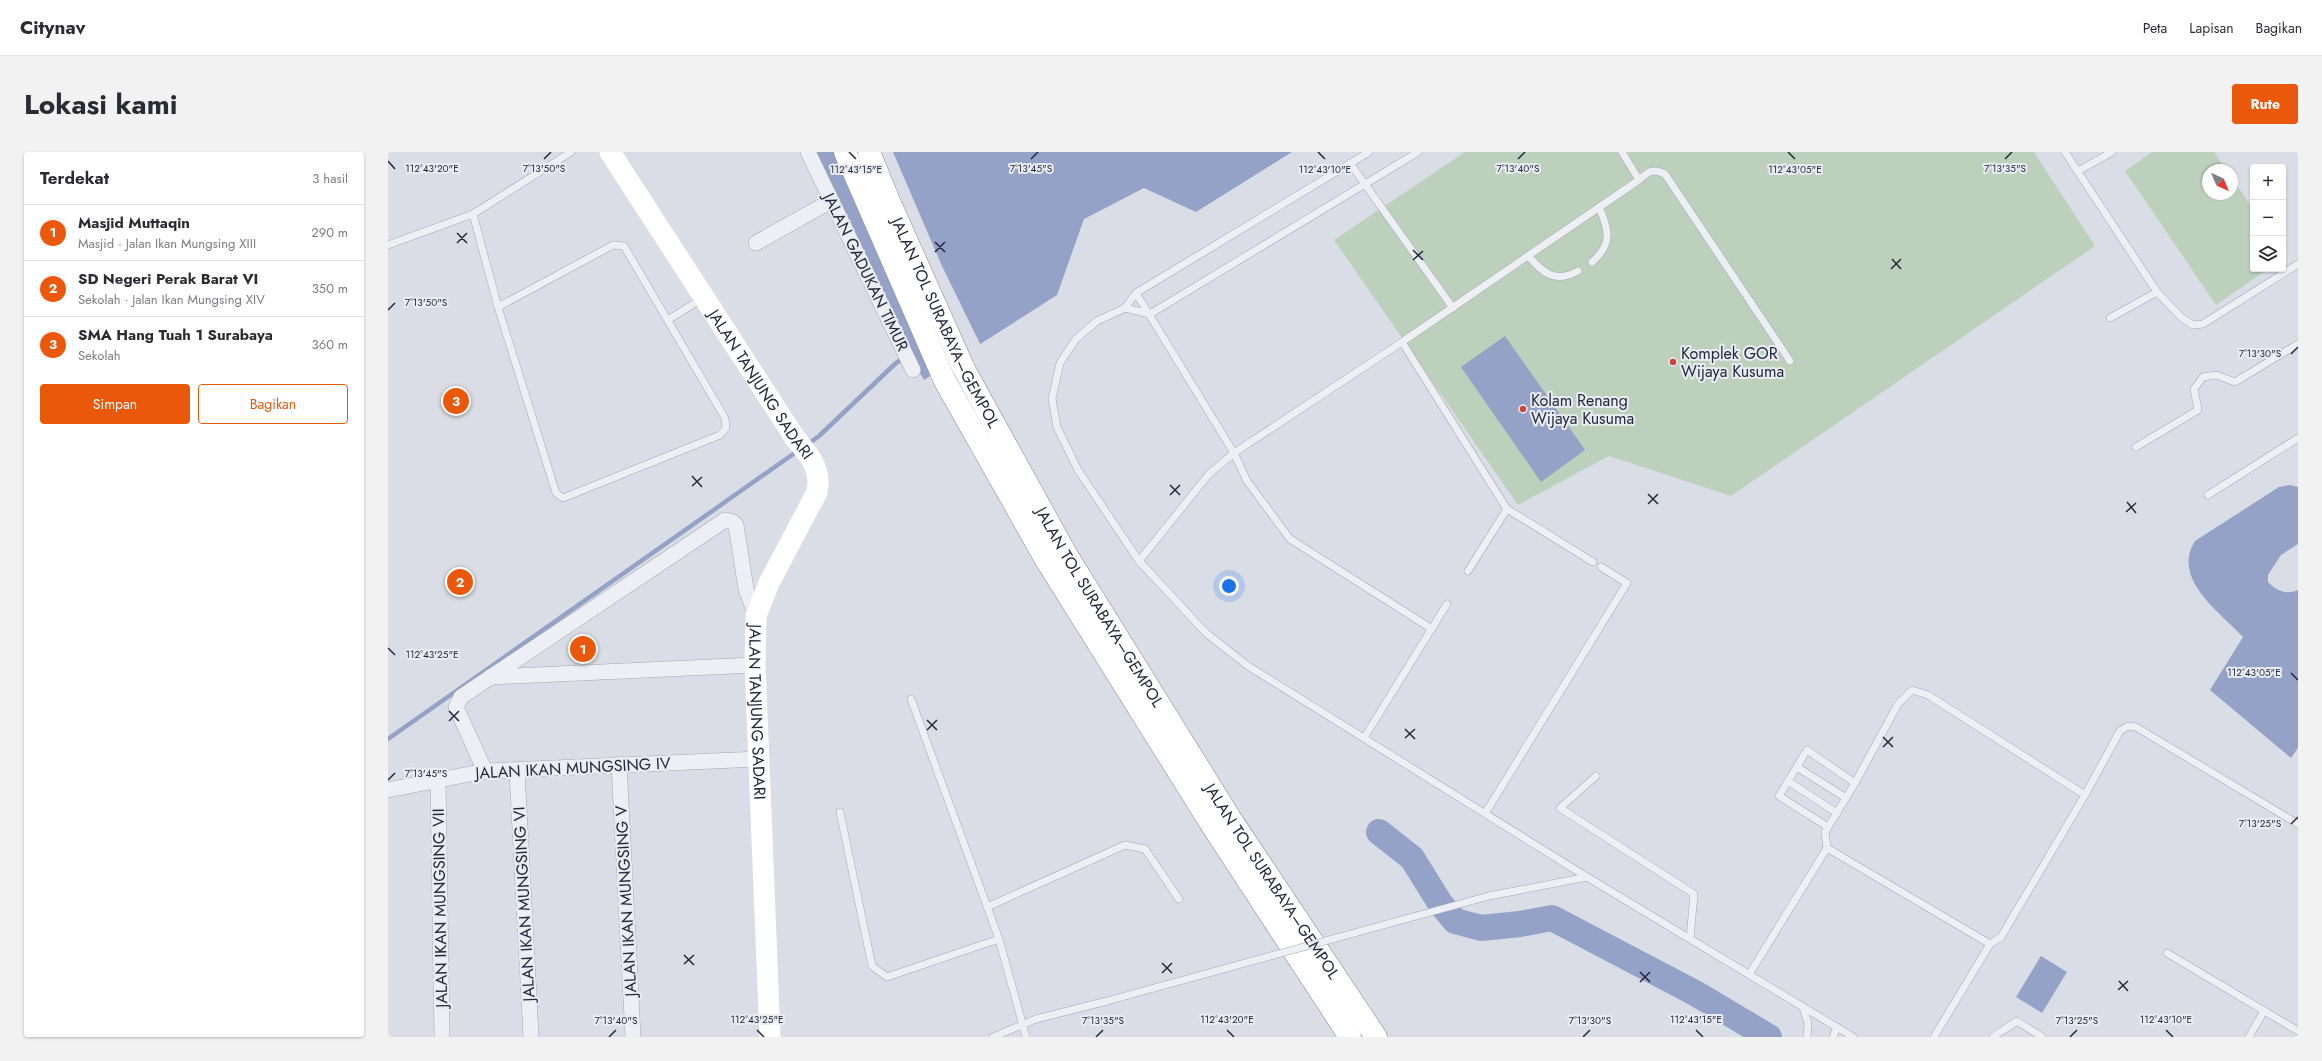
<!DOCTYPE html>
<html lang="id">
<head>
<meta charset="utf-8">
<style>
  body { margin:0; font-family:Jost,sans-serif; background:#f2f2f3; color:#2b2b33 }
  .controls { position:absolute; right:12px; top:12px; display:grid; overflow:hidden; border-radius:4px; box-shadow:0 1px 3px #0004 }
  .controls button { width:36px; height:36px; display:grid; place-items:center; padding:0; border:0; border-bottom:1px solid #e1e1e2; background:#fff; color:#2b2b33; font:20px sans-serif }
  .compass { position:absolute; left:1814px; top:12px; width:36px; height:36px; border-radius:50%; background:#fff; box-shadow:0 1px 3px #0004; rotate:136deg }
  .you { position:absolute; left:841px; top:434px; width:14px; height:14px; margin:-10px; border:3px solid #fff; border-radius:50%; background:#1a73e8; box-shadow:0 0 0 6px #1a73e833 }
  .badge { display:grid; place-items:center; width:26px; height:26px; border-radius:50%; background:#ea580c; color:#fff; font-size:13px; font-weight:700 }
  .pin { position:absolute; translate:-50% -50%; border:2px solid #fff; box-shadow:0 1px 4px #0006 }
  .list { margin:0; padding:0; list-style:none }
  h2 { display:flex; justify-content:space-between; align-items:center; height:52px; margin:0; padding:0 16px; font-size:17px }
  h2 small { font-size:13px; font-weight:400; color:#7c7c81 }
  .list li { display:grid; grid-template-columns:26px 1fr auto; gap:12px; align-items:center; box-sizing:border-box; height:56px; padding:0 16px; border-top:1px solid #e1e1e2 }
  .list b { display:block; font-size:15px; white-space:nowrap }
  .list p { margin:0; font-size:13px; white-space:nowrap; color:#7c7c81 }
  .list em { font-size:13px; font-style:normal; color:#7c7c81 }
  .actions { display:flex; gap:8px; padding:12px 16px }
  .actions a { flex:1; padding:9px 0; border:1px solid #ea580c; border-radius:4px; text-align:center; font-size:14px; color:#ea580c }
  .actions .main { background:#ea580c; color:#fff }
  .icon { flex:none; width:22px; height:22px; fill:none; stroke:currentColor; stroke-width:2; stroke-linecap:round; stroke-linejoin:round }
  .map { position:relative; flex:none; width:1910px; height:885px; overflow:hidden; border-radius:4px }
  header { display:flex; align-items:center; gap:24px; box-sizing:border-box; height:56px; padding:0 20px; background:#fff; border-bottom:1px solid #e1e1e2 }
  header strong { font-size:19px }
  nav { display:flex; gap:22px; margin-inline-start:auto; font-size:14px }
  .intro { display:flex; align-items:center; justify-content:space-between; box-sizing:border-box; height:96px; padding:0 24px }
  h1 { margin:0; font-size:28px }
  .button { padding:10px 18px; border-radius:4px; background:#ea580c; color:#fff; font-size:14px; font-weight:700 }
  main { display:flex; gap:24px; padding:0 24px }
  aside { flex:1; background:#fff; border-radius:4px; box-shadow:0 1px 3px #0004 }
  .map>svg:first-child { display:block }
  .green { fill:#bdd0bc }
  .water { fill:#95a2c7 }
  .pier { fill:#dbdde6 }
  .lines { fill:none; stroke-linecap:round; stroke-linejoin:round }
  .stream { stroke:#95a2c7; stroke-width:4.5 }
  .river { stroke:#95a2c7; stroke-width:26 }
  .lane-casing { stroke:#a4a7b3; stroke-width:8 }
  .street-casing { stroke:#a4a7b3; stroke-width:16 }
  .highway-casing { stroke:#82879d; stroke-width:23 }
  .lane { stroke:#eeeff4; stroke-width:7 }
  .street { stroke:#eeeff4; stroke-width:15 }
  .secondary { stroke:#fff; stroke-width:21 }
  .highway { stroke:#fff; stroke-width:22 }
  .lane-bridge-casing { stroke:#a4a7b3; stroke-width:8; stroke-linecap:butt }
  .lane-bridge { stroke:#eeeff4; stroke-width:7 }
  .ticks { fill:none; stroke:#25283c; stroke-width:1.5 }
  .poi-dot { fill:#d0463b; stroke:#eaecf4; stroke-width:1.5 }
  .labels { text-anchor:middle; dominant-baseline:central; stroke-width:4; stroke-linejoin:round; paint-order:stroke }
  .street-label { font-size:16px; fill:#25283c; stroke:#eaecf4 }
  .poi-label { font-size:16px; fill:#25283c; stroke:#eaecf4; text-anchor:start }
  .ticks-label { font-size:10px; text-anchor:middle; fill:#25283c; stroke:#eaecf4; stroke-width:4; stroke-linejoin:round; paint-order:stroke }
</style>
</head>
<body>
<header>
<strong>Citynav</strong>
<nav><a>Peta</a><a>Lapisan</a><a>Bagikan</a></nav>
</header>
<div class="intro"><h1>Lokasi kami</h1><a class="button">Rute</a></div>
<main>
<aside>
<h2>Terdekat<small>3 hasil</small></h2>
<ul class="list">
<li><span class="badge">1</span><div><b>Masjid Muttaqin</b><p>Masjid · Jalan Ikan Mungsing XIII</p></div><em>290 m</em></li>
<li><span class="badge">2</span><div><b>SD Negeri Perak Barat VI</b><p>Sekolah · Jalan Ikan Mungsing XIV</p></div><em>350 m</em></li>
<li><span class="badge">3</span><div><b>SMA Hang Tuah 1 Surabaya</b><p>Sekolah</p></div><em>360 m</em></li>
</ul>
<div class="actions"><a class="main">Simpan</a><a>Bagikan</a></div>
</aside>
<div class="map">
<svg width="1910" height="885" viewBox="0 0 1910 885">
  <rect width="100%" height="100%" fill="#dbdde6"/>
  <g class="green">
    <path d="M1077,0H1646L1707,94L1343,344L1221,304L1130,353L946,88Z"/>
    <path d="M1764,0H1826L1838,18H1820V42H1844V26L1865,57V117H1880L1828,153L1737,19Z"/>
  </g>
  <g class="water">
    <path d="M424,0H904L808,60L756,36L696,67L669,143L536,228L521,203Z"/>
    <path d="M1117,184L1197,298L1153,330L1073,215Z"/>
    <path d="M1902,333L1910,335V392L1893,403L1880,423V430C1889,439 1898,443 1910,438V596L1903,606L1822,538L1855,485C1832,460 1783,427 1807,389L1891,335Z"/>
    <path d="M1653,804L1679,820L1654,861L1628,845Z"/>
  </g>
  <path class="pier" d="M447,0H505L554,114L593,194L546,221Z"/>
  <g class="lines">
    <g class="stream">
      <path d="M419,293L431,284L508,211L516,206"/>
      <path d="M0,587L411,298"/>
    </g>
    <path class="river" d="M991,680L1024,706L1052,751L1067,769L1093,776L1132,772L1164,766L1307,841L1381,885"/>
    <defs>
      <g id="lane">
        <path d="M981,0L748,141L737,156L709,169L688,187L672,211L664,247L669,275L690,318L751,409L818,481L860,514L1199,725L1465,885"/>
        <path d="M1677,0L1769,140L1794,166L1805,173L1815,172L1910,112"/>
        <path d="M962,11L1065,156"/>
        <path d="M1690,19L1724,0"/>
        <path d="M1251,28C1261,19 1265,16 1277,22L1402,209"/>
        <path d="M85,62L110,155L168,341L175,346L332,283L338,276L337,266L236,94L225,93L110,155"/>
        <path d="M0,93L85,62L183,0"/>
        <path d="M1140,104C1156,121 1166,132 1190,119"/>
        <path d="M1204,110C1225,92 1221,78 1211,55"/>
        <path d="M748,141L846,301L859,329L902,387L1044,477"/>
        <path d="M737,156L762,162L1030,0"/>
        <path d="M1722,166L1769,140"/>
        <path d="M280,168L315,146"/>
        <path d="M1014,190L1119,357L1080,419"/>
        <path d="M1748,295L1810,258L1806,237L1815,225L1828,223L1847,230L1910,192"/>
        <path d="M1820,343L1910,286"/>
        <path d="M1119,357L1205,410"/>
        <path d="M751,409L821,322L846,301L1014,190L1251,28L1234,0"/>
        <path d="M523,547L611,787L638,885"/>
        <path d="M976,586L1059,452"/>
        <path d="M1409,615L1458,646"/>
        <path d="M1208,624L1172,656L1306,742L1302,786"/>
        <path d="M1400,629L1449,661"/>
        <path d="M452,660L484,814L499,825L611,787"/>
        <path d="M1098,660L1239,431L1213,415"/>
        <path d="M1440,675L1391,644L1419,598L1467,631"/>
        <path d="M1439,696L1602,792"/>
        <path d="M1101,744L1199,725"/>
        <path d="M599,755L737,693L757,697L791,747"/>
        <path d="M1779,801L1910,879"/>
        <path d="M1362,821L1439,696L1437,680L1467,631L1510,552L1524,538L1540,543L1697,643"/>
        <path d="M1415,855L1420,872L1419,885"/>
        <path d="M605,885L648,867L719,849"/>
        <path d="M1445,885L1449,875"/>
        <path d="M1546,885L1602,792L1613,785L1697,643L1732,579L1740,574L1748,575L1910,672"/>
        <path d="M1605,885L1629,869L1654,885"/>
        <path d="M1861,885L1876,859"/>
      </g>
      <g id="street">
        <path d="M420,0L525,218"/>
        <path d="M368,91L443,49"/>
        <path d="M102,525L367,513"/>
        <path d="M231,612L245,885"/>
        <path d="M97,619L68,555L73,545L337,368L345,370L348,373L358,437L368,464"/>
        <path d="M129,619L143,885"/>
        <path d="M50,627L54,885"/>
        <path d="M0,638L97,619L371,607"/>
      </g>
      <g id="highway">
        <path d="M457,0L557,229L658,408L823,672L962,885"/>
        <path id="s2" d="M481,0L501,49L576,217L678,402L842,666L988,885"/>
      </g>
    </defs>
    <use href="#lane" class="lane-casing"/>
    <use href="#street" class="street-casing"/>
    <use href="#highway" class="highway-casing"/>
    <use href="#lane" class="lane"/>
    <use href="#street" class="street"/>
    <path class="secondary" id="s1" d="M222,0L407,286C421,303 434,317 429,340L381,431L368,464L367,513L382,885"/>
    <use href="#highway" class="highway"/>
    <defs>
      <path id="lane-bridge" d="M719,849L1101,744"/>
    </defs>
    <use href="#lane-bridge" class="lane-bridge-casing"/>
    <use href="#lane-bridge" class="lane-bridge"/>
  </g>
  <path class="ticks" d="M461,0L468,7M930,0L937,7M1400,0L1407,7M156,7L163,0M643,7L650,0M1130,7L1137,0M1617,7L1624,0M0,9L7,17M69,81L79,91M547,90L557,100M69,91L79,81M1025,98L1035,108M547,100L557,90M1504,107L1513,117M1025,108L1035,99M1503,117L1513,107M0,158L7,151M1903,202L1910,195M304,324L314,335M782,333L792,343M304,334L314,325M1260,342L1270,352M782,343L792,333M1739,350L1748,361M1260,352L1270,342M1738,360L1748,351M0,496L7,503M1903,521L1910,528M61,559L71,569M539,568L549,578M61,569L71,559M1017,577L1027,587M539,578L549,568M1495,585L1505,595M1017,586L1027,577M1495,595L1505,585M0,628L7,621M1903,672L1910,665M296,803L306,813M774,811L784,821M296,812L306,803M1252,820L1262,830M774,821L784,811M1731,829L1740,839M1252,830L1262,820M1730,838L1740,829M369,878L376,885M839,878L846,885M1308,878L1315,885M1778,878L1785,885M221,885L228,878M708,885L715,878M1195,885L1202,878M1682,885L1689,878"/>
  <g class="poi-dot">
    <circle cx="1285" cy="210" r="4"/>
    <circle cx="1135" cy="257" r="4"/>
  </g>
  <g class="labels">
    <g class="street-label">
      <text transform="translate(478 120) rotate(64)">JALAN GADUKAN TIMUR</text>
      <text stroke="none"><textPath href="#s2" startOffset="187">JALAN TOL SURABAYA–GEMPOL</textPath></text>
      <text stroke="none"><textPath href="#s1" startOffset="277">JALAN TANJUNG SADARI</textPath></text>
      <text stroke="none"><textPath href="#s2" startOffset="511">JALAN TOL SURABAYA–GEMPOL</textPath></text>
      <text stroke="none"><textPath href="#s1" startOffset="636">JALAN TANJUNG SADARI</textPath></text>
      <text transform="translate(185 616) rotate(-3)">JALAN IKAN MUNGSING IV</text>
      <text stroke="none"><textPath href="#s2" startOffset="835">JALAN TOL SURABAYA–GEMPOL</textPath></text>
      <text transform="translate(238 749) rotate(-93)">JALAN IKAN MUNGSING V</text>
      <text transform="translate(136 752) rotate(-93)">JALAN IKAN MUNGSING VI</text>
      <text transform="translate(52 756) rotate(-91)">JALAN IKAN MUNGSING VII</text>
    </g>
    <g class="poi-label">
      <text x="1293" y="201">Komplek GOR<tspan x="1293" dy="18">Wijaya Kusuma</tspan></text>
      <text x="1143" y="248">Kolam Renang<tspan x="1143" dy="18">Wijaya Kusuma</tspan></text>
    </g>
  </g>
  <g class="ticks-label">
    <text x="44" y="20">112°43'20"E</text>
    <text x="156" y="20">7°13'50"S</text>
    <text x="643" y="20">7°13'45"S</text>
    <text x="1130" y="20">7°13'40"S</text>
    <text x="1617" y="20">7°13'35"S</text>
    <text x="468" y="21">112°43'15"E</text>
    <text x="937" y="21">112°43'10"E</text>
    <text x="1407" y="21">112°43'05"E</text>
    <text x="38" y="154">7°13'50"S</text>
    <text x="1872" y="205">7°13'30"S</text>
    <text x="44" y="506">112°43'25"E</text>
    <text x="1866" y="524">112°43'05"E</text>
    <text x="38" y="625">7°13'45"S</text>
    <text x="1872" y="675">7°13'25"S</text>
    <text x="369" y="871">112°43'25"E</text>
    <text x="839" y="871">112°43'20"E</text>
    <text x="1308" y="871">112°43'15"E</text>
    <text x="1778" y="871">112°43'10"E</text>
    <text x="228" y="872">7°13'40"S</text>
    <text x="715" y="872">7°13'35"S</text>
    <text x="1202" y="872">7°13'30"S</text>
    <text x="1689" y="872">7°13'25"S</text>
  </g>
</svg>
<div class="controls">
<button>+</button>
<button>−</button>
<button><svg class="icon" aria-label="layers" viewBox="0 0 24 24"><path d="M12 4l9 5-9 5-9-5zM3 14l9 5 9-5"/></svg></button>
</div>
<svg class="compass" viewBox="-18 -18 36 36"><path d="M0-13l5 13h-10z" fill="#e53935"/><path d="M0 13l5-13h-10z" fill="#7c7c81"/></svg>
<div class="you"></div>
<div class="pin badge" style="left:195px;top:497px">1</div>
<div class="pin badge" style="left:72px;top:430px">2</div>
<div class="pin badge" style="left:68px;top:249px">3</div>
</div>
</main>
</body>
</html>
